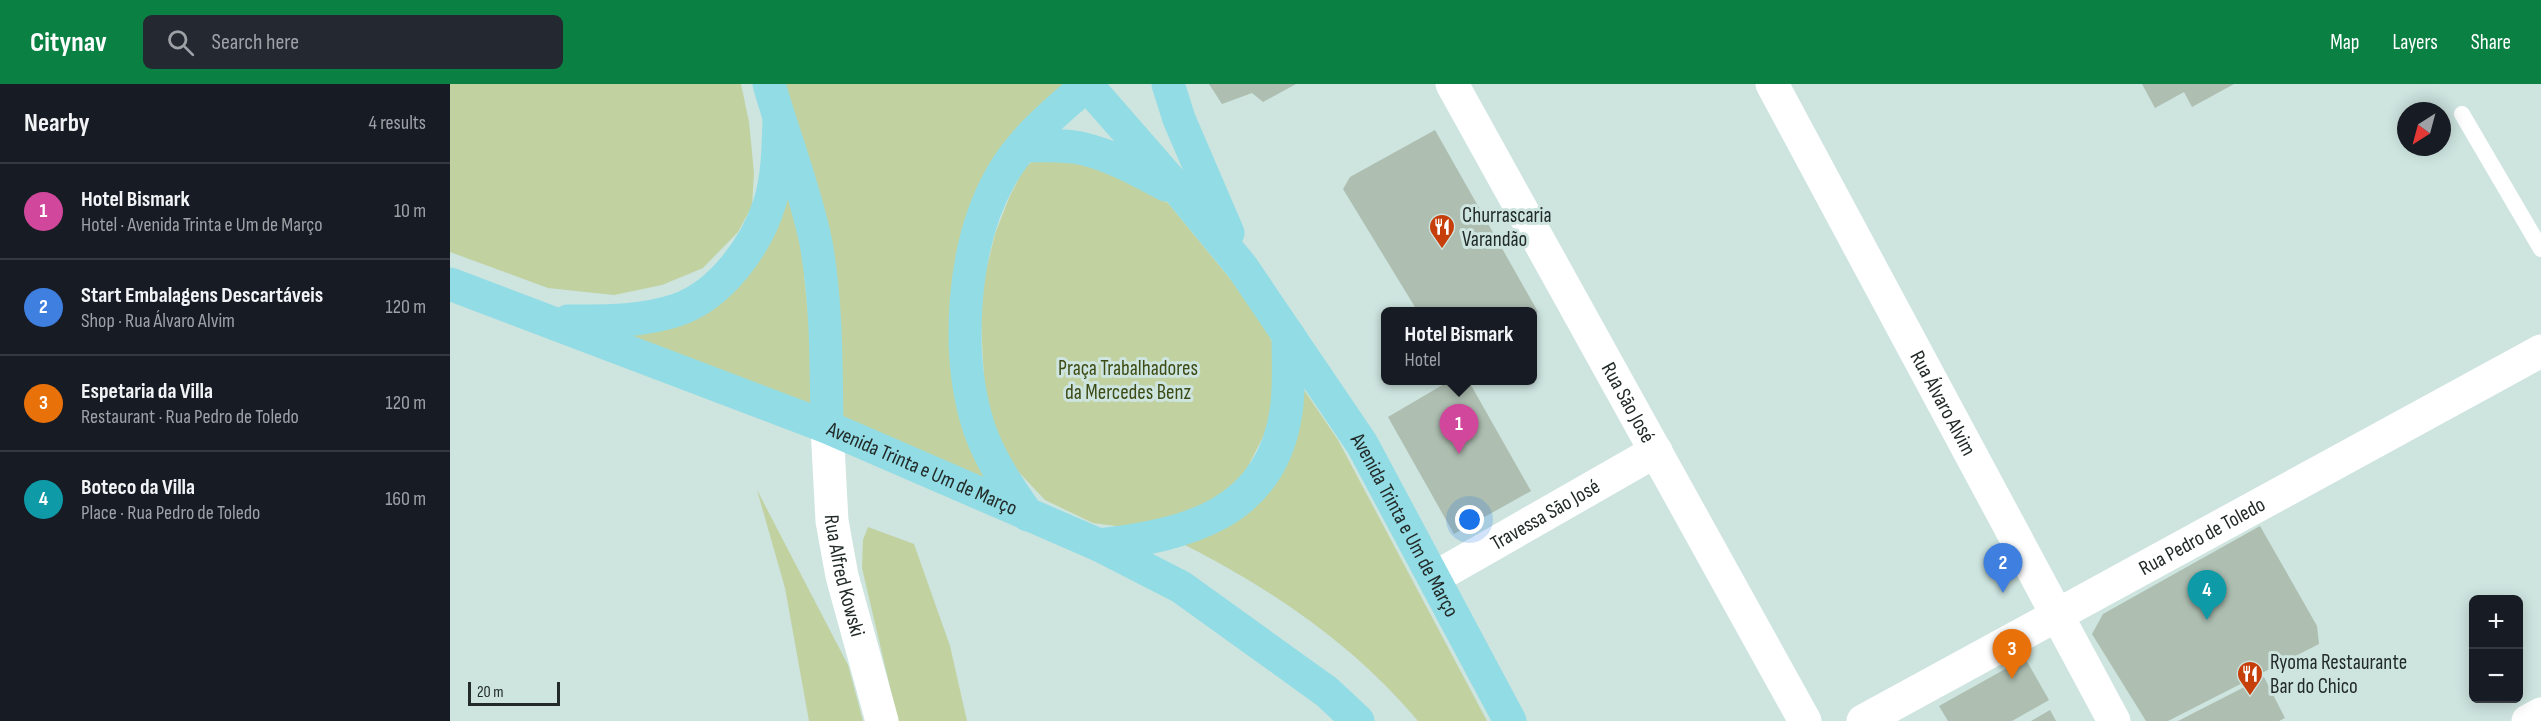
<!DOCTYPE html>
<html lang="en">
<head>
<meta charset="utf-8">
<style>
  body { margin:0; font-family:"Sofia Sans Condensed",sans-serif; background:#242831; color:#f1f3f6 }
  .controls { position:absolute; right:18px; bottom:18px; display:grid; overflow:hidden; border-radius:9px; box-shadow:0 3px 15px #0003 }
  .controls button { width:54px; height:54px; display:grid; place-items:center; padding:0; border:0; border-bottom:2px solid #363941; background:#171b24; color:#f1f3f6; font:30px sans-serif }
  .compass { position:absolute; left:1947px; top:18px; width:54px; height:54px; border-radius:50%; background:#171b24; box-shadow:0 3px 15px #0003; rotate:216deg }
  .scale { position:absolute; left:18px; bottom:15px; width:92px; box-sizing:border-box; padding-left:6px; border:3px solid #222b29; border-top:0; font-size:16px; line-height:21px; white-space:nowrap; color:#222b29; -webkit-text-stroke:4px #cde4df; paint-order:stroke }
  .you { position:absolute; left:1020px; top:436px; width:21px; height:21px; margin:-15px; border:4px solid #fff; border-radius:50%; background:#1a73e8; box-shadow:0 0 0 9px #1a73e833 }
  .badge { display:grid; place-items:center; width:39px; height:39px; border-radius:50%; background:#0b8043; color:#fff; font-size:20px; font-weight:700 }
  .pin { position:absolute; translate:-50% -50px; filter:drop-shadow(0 2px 3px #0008) }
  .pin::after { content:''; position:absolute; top:32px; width:21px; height:18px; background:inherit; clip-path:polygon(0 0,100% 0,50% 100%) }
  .popup { position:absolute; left:931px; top:223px; width:156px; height:78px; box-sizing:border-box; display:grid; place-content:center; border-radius:9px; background:#171b24; filter:drop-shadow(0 2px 4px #0005); font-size:20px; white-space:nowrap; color:#9ea1a6 }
  .popup b { font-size:22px; color:#f1f3f6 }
  .popup::after { content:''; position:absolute; left:50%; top:100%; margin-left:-12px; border:12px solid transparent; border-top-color:#171b24 }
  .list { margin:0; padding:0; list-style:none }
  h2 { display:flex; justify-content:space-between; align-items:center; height:78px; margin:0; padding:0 24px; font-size:26px }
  h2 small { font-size:20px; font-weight:400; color:#9ea1a6 }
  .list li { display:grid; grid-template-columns:39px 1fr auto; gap:18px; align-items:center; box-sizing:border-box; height:96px; padding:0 24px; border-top:2px solid #363941 }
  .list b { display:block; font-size:22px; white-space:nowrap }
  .list p { margin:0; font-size:20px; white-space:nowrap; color:#9ea1a6 }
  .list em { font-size:20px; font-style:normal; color:#9ea1a6 }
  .icon { flex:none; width:33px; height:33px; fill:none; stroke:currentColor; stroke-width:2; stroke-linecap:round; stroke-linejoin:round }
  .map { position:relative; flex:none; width:2091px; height:637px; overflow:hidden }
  header { display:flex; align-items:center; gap:36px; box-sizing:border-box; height:84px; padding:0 30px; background:#0b8043; color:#fff }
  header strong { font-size:28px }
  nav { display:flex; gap:33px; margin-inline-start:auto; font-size:21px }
  .search { width:420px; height:54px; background:#242831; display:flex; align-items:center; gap:15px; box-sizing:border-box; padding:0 21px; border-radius:9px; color:#9ea1a6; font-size:22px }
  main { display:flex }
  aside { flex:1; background:#171b24 }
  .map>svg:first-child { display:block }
  .green { fill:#c1d1a0 }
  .building { fill:#aebeb1 }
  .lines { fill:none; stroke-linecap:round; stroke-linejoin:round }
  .service { stroke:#fff; stroke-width:16 }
  .minor { stroke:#fff; stroke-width:33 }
  .tertiary { stroke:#fff; stroke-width:33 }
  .primary { stroke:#92dce5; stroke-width:33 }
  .labels { text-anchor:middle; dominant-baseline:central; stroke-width:6; stroke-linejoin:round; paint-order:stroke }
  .poi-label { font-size:21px; fill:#222b29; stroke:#cde4df; text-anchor:start }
  .park-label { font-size:21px; fill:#3d4b14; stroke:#cde4df }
  .street-label { font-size:21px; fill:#222b29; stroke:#cde4df }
</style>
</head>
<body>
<header>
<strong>Citynav</strong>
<div class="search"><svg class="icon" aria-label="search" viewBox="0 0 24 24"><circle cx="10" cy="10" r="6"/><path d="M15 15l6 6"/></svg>Search here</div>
<nav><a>Map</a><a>Layers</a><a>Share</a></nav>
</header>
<main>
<aside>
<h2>Nearby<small>4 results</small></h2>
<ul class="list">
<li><span class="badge" style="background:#d1479c">1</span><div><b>Hotel Bismark</b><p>Hotel · Avenida Trinta e Um de Março</p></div><em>10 m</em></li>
<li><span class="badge" style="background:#3f7fe0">2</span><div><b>Start Embalagens Descartáveis</b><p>Shop · Rua Álvaro Alvim</p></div><em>120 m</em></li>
<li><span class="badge" style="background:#e8710a">3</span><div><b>Espetaria da Villa</b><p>Restaurant · Rua Pedro de Toledo</p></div><em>120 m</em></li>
<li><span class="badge" style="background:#0f9aa8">4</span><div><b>Boteco da Villa</b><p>Place · Rua Pedro de Toledo</p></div><em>160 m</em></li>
</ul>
</aside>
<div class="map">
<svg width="2091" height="637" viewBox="0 0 2091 637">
  <rect width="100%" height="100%" fill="#cde4df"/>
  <g class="green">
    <path d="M0,0H291L299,38L304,89L302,122L288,148L253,184L212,201L164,211L98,204L0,168Z"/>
    <path d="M335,0H618L537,92L512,144L502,196V234L552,412L383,336Z"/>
    <path d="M596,72L673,92L718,119L777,191L811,236L825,264V315L814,351L792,394L761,417L728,434L673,443L643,439L595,416L564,383L545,356L535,316L531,238L534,195L545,150L559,114L574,84L583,77Z"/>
    <path d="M346,104L367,327L151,248L235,230L323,127Z"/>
    <path d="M848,297L888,356L1037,637H968C903,559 816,501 725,456L780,430Z"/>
    <path d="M307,406L398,581L413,637H359L335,504Z"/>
    <path d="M418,443L464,460L500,562L517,637H448L412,484L413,456Z"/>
  </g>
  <g class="building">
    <path d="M759,0H846L813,18L802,9L772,20Z"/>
    <path d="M1692,0H1784L1742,23L1734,8L1705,24Z"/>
    <path d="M985,46L1088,228L1082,231V228H968L893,105L900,93Z"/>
    <path d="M1001,296H1018L1081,407L1004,450L938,333Z"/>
    <path d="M1810,442L1867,542L1869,560L1718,637H1696L1642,550L1653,530Z"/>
    <path d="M1575,574L1599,616L1562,637H1498L1489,622Z"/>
    <path d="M1814,593L1835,634L1829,637H1728Z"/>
    <path d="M1600,626L1606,637H1581Z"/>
  </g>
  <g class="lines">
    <path class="service" d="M2012,30L2091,165"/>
    <g class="minor">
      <path id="s1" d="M1002,0L1355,637"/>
      <path id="s2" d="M377,343L382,437L392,492L432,637"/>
      <path id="s3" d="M984,494L1206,367"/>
      <path id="s4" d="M1413,637L2091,267"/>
      <path d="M2078,637L2091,630"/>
    </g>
    <path class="tertiary" id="s5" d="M1322,0L1664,637"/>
    <g class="primary">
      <path d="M319,0C334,53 355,105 366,159C377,220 376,282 377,343"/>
      <path id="s6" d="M636,0L732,110L792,183L912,360L1060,637"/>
      <path d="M718,0L729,35L778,149"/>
      <path d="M573,62C593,62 614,60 634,65C663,72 689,87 716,101"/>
      <path id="s7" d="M0,200L377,343L649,461L731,503L877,608L908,637"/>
      <path d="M118,237C155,237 191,238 227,226C271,211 307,161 320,118C328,92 328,63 329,36"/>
      <path d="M578,431C559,404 540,376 529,344C505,270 512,162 550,94C570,57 605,28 637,1"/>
      <path d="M649,461C737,451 821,430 836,328C840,303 838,276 838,251"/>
    </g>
  </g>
  <defs>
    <symbol id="restaurant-pin" viewBox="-11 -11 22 30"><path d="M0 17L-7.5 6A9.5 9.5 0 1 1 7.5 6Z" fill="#c63f0a" stroke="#cde4df"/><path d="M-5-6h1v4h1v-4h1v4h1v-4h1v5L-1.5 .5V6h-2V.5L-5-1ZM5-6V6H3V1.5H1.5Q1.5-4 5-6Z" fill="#fff"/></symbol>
  </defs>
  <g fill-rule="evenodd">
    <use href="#restaurant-pin" x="977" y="128" width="30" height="40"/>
    <use href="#restaurant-pin" x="1785" y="575" width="30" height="40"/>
  </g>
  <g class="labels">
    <g class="poi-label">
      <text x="1012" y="131">Churrascaria<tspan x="1012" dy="24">Varandão</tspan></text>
      <text x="1820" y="578">Ryoma Restaurante<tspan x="1820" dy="24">Bar do Chico</tspan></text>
    </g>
    <g class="park-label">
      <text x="678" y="284">Praça Trabalhadores<tspan x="678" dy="24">da Mercedes Benz</tspan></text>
    </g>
    <g class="street-label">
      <text stroke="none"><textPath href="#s5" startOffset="362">Rua Álvaro Alvim</textPath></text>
      <text stroke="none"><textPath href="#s1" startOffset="364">Rua São José</textPath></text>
      <text stroke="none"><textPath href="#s7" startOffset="507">Avenida Trinta e Um de Março</textPath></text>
      <text stroke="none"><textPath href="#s3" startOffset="128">Travessa São José</textPath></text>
      <text stroke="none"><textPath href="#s6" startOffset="546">Avenida Trinta e Um de Março</textPath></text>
      <text stroke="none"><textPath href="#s4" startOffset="386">Rua Pedro de Toledo</textPath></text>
      <text stroke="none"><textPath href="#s2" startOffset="150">Rua Alfred Kowski</textPath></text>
    </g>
  </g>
</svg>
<div class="controls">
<button>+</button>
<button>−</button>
</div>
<svg class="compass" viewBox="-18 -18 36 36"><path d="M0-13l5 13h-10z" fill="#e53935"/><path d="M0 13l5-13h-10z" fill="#9ea1a6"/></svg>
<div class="scale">20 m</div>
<div class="you"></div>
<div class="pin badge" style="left:1009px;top:370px;background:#d1479c">1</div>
<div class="popup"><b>Hotel Bismark</b>Hotel</div>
<div class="pin badge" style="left:1553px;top:509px;background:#3f7fe0">2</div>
<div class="pin badge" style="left:1562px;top:595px;background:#e8710a">3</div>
<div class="pin badge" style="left:1757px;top:536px;background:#0f9aa8">4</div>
</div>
</main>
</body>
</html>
